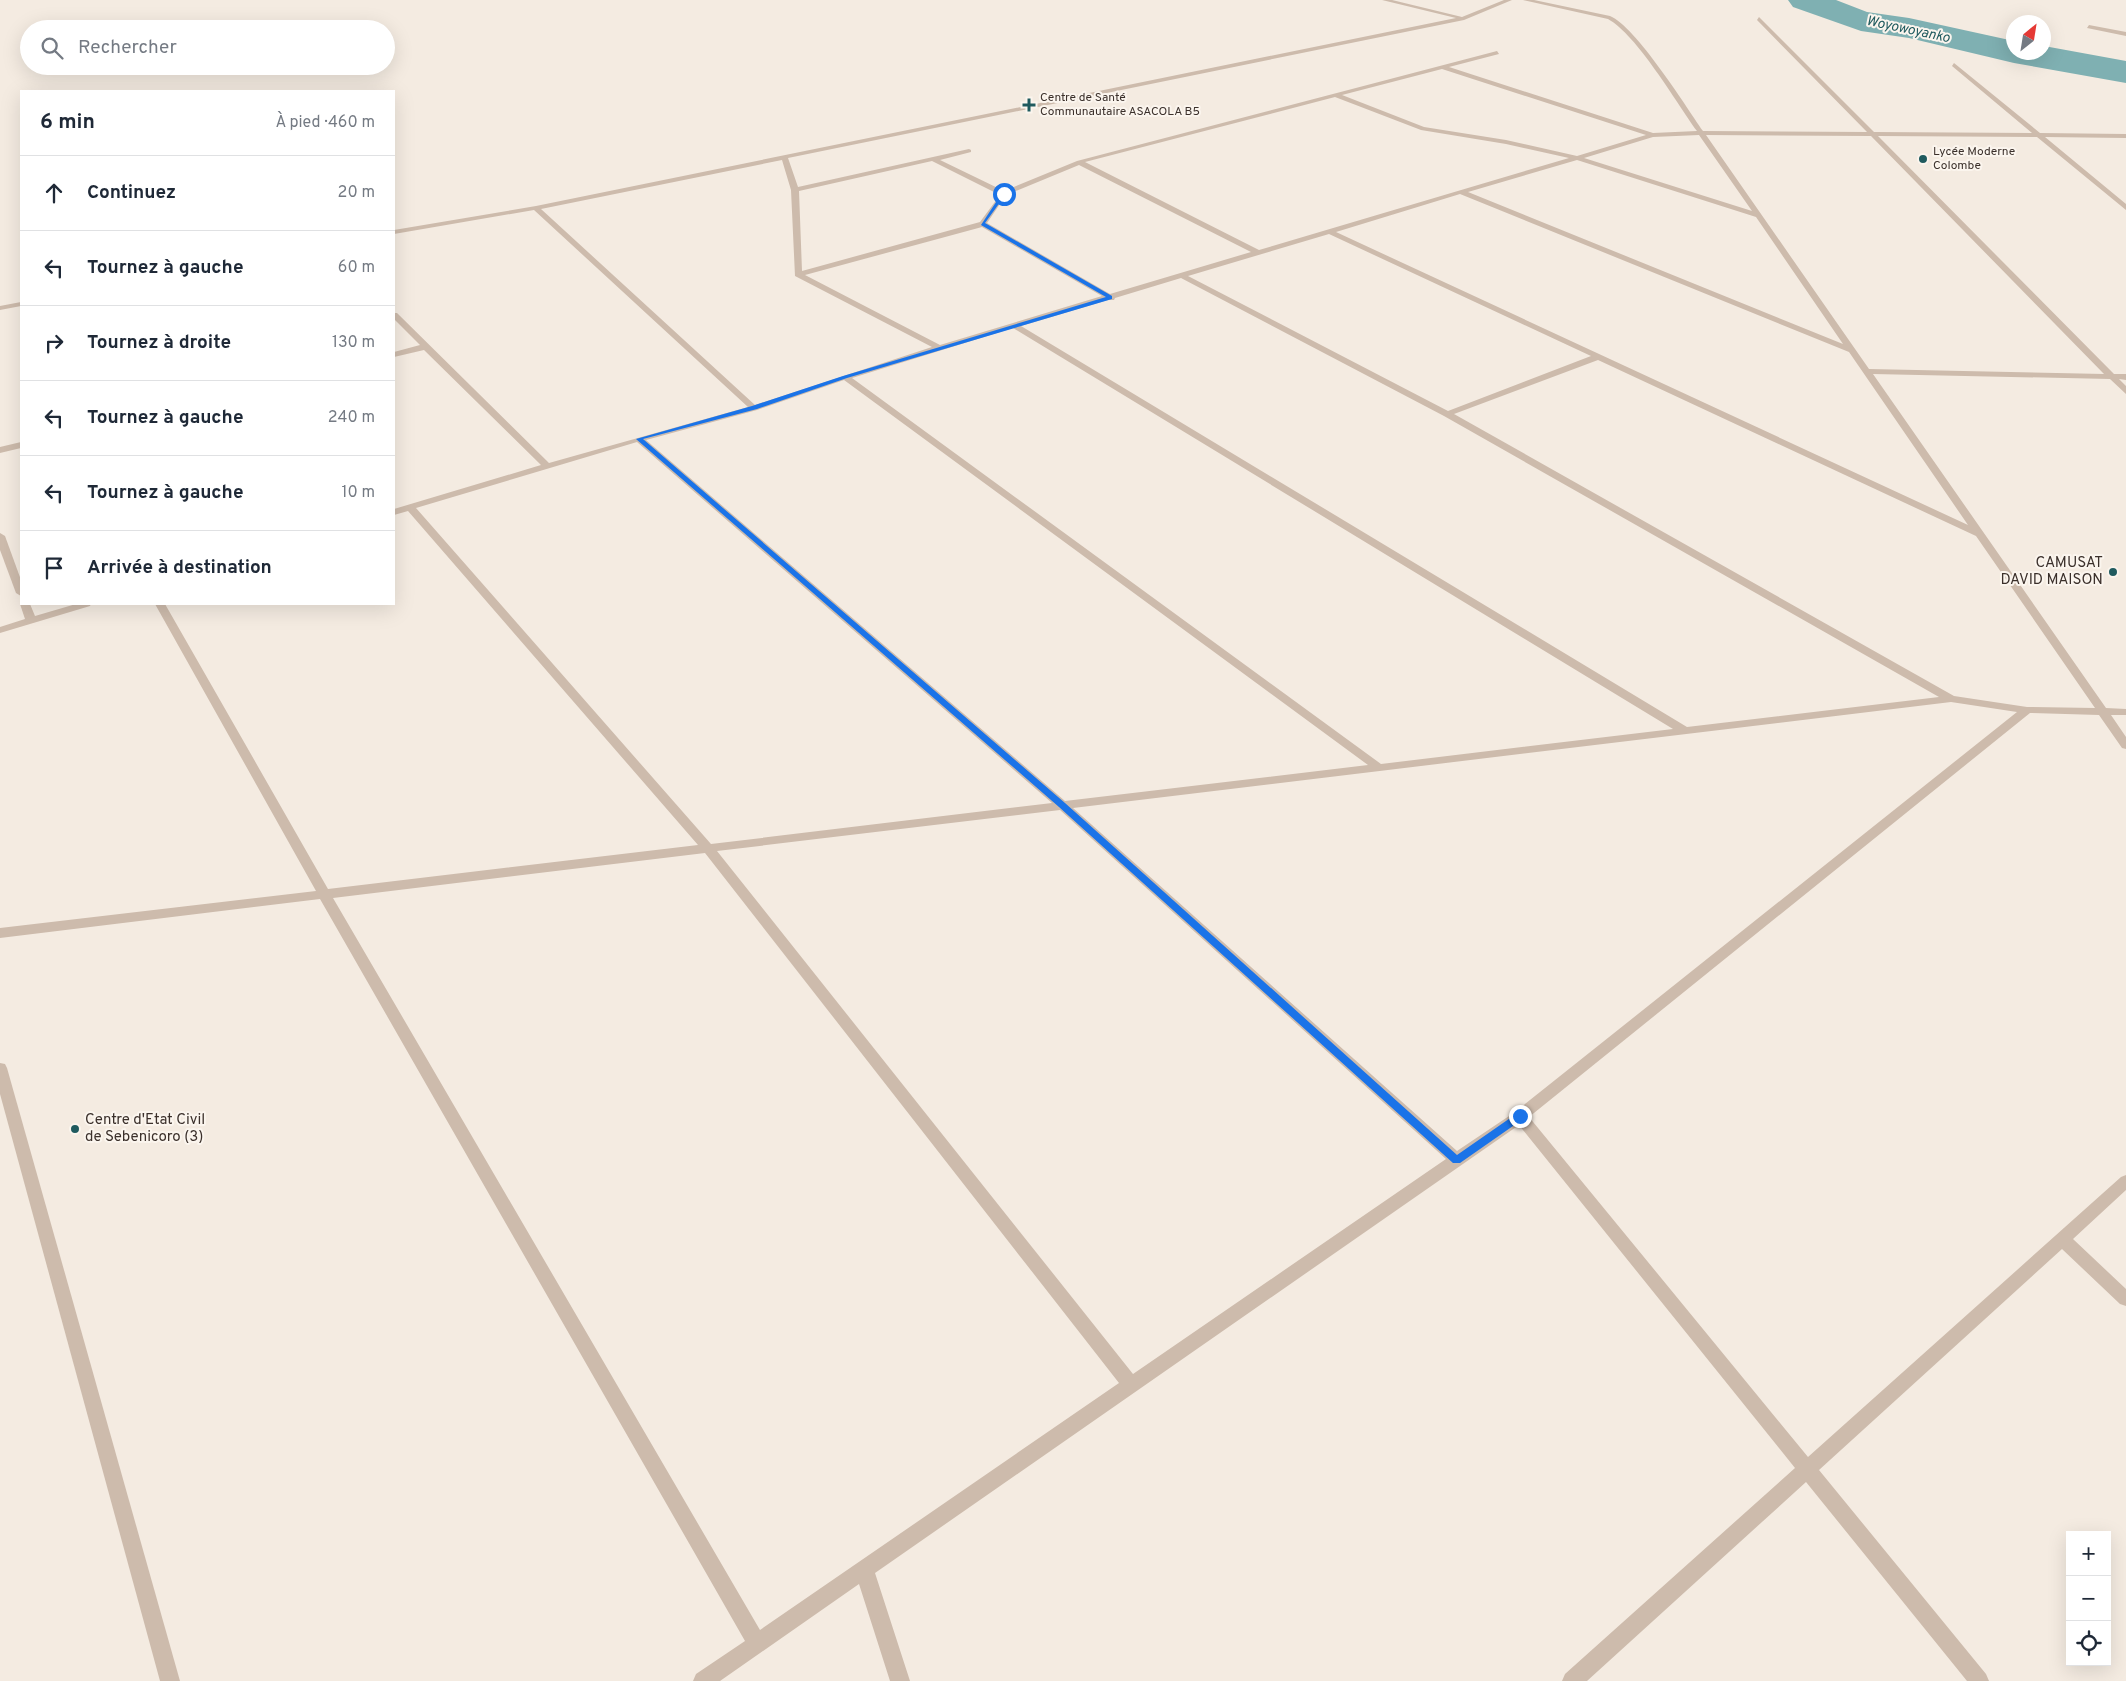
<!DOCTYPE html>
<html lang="fr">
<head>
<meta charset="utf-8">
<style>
  body { margin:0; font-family:Overpass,sans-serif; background:#f6f6f7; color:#1f2937 }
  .controls { position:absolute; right:15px; bottom:15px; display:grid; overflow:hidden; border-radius:0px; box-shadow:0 5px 20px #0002 }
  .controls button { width:45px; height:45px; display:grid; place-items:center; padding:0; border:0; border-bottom:1px solid #e0e1e3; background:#fff; color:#1f2937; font:25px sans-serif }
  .compass { position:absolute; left:2006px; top:15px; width:45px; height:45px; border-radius:50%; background:#fff; box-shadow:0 5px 20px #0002; rotate:30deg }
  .stop { position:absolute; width:15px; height:15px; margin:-11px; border:4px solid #1a73e8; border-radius:50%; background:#fff }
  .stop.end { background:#1a73e8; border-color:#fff; box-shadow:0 1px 5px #0008 }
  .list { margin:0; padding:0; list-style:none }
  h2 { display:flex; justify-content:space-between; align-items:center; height:65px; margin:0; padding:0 20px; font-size:21px }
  h2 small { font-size:16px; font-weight:400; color:#747a83 }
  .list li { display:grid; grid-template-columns:32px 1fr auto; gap:15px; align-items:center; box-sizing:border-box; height:75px; padding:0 20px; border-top:1px solid #e0e1e3 }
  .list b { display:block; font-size:19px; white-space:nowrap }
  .list em { font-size:16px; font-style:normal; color:#747a83 }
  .icon { flex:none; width:28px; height:28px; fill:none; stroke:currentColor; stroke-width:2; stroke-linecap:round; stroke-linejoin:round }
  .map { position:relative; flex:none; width:2126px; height:1681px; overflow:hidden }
  .search { position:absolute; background:#fff; box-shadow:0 5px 20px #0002; left:20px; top:20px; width:375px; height:55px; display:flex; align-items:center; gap:12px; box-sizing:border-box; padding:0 18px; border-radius:28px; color:#747a83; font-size:19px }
  .panel { position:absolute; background:#fff; box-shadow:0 5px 20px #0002; left:20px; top:90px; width:375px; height:515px; border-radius:0px }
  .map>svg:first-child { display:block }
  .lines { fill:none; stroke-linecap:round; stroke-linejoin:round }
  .river { fill:#7fb0b2; fill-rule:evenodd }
  .street { fill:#cdbbac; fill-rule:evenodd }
  .route { fill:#1a73e8 }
  .poi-dot { fill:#1f5a5e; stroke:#fbf5ee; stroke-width:2 }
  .labels { text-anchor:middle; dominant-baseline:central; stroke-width:4; stroke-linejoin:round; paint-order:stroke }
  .far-poi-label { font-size:12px; fill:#3b302b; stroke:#fbf5ee; text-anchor:start }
  .far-water-label { font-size:14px; font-style:italic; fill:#1f5a5e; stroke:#fbf5ee }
  .poi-label { font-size:15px; fill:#3b302b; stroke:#fbf5ee; text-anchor:end }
</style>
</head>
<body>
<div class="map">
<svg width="2126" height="1681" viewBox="0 0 2126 1681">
  <rect width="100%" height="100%" fill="#f4ebe1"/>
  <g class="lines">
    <path class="river" d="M1788,0H1836L1867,12L1909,18L2014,41V52H2044V46L2126,61V83L2014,63L1909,38L1861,31L1793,7Z"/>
    <g class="street">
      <path d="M1382,0H1392L1462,17L1504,0H1512L1464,20L788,158L798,187L969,149L971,150V152L940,160L1004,191L1077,161L1497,51L1499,54L1449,67L1653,133L1697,131C1676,102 1637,35 1608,19L1523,0H1534L1610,16C1636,27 1685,105 1703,131L1867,132L1757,20L1759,17L1874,132L2032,133L1952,66L1954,63L2040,133L2126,134V138L2045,137L2126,204V210L2037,137L1878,136L2114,374H2126V380L2119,379L2126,386V394L2110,379L1873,374L2106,708L2126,709V715H2111L2126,737V749L2122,748L2099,715L2030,713L1529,1117L1808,1457L2121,1177L2126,1175V1190L2073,1239L2126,1289V1306L2120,1304L2062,1249L1819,1470L1986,1674L1989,1681H1967L1806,1482L1587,1681H1562L1565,1674L1795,1468L1519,1125L875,1573L910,1681H890L859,1584L720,1681H693L696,1674L745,1641L320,899L0,938V928L316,891L155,604H165L328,889L698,845L408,511L394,515V509L541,465L424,350L394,357V352L420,345L394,319V313H397L549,463L748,407L534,210L394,234V230L536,206L1456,18ZM1442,69L1646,135L1577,156L1506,140L1424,127L1342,95ZM1335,97L1421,130L1506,144L1569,158L1259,250L1085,162ZM1699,135L1752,211L1584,158L1653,137ZM1706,135L1871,136L2104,374L1869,369ZM782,160L791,190L795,276L932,347L755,405L541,209ZM1577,160L1756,217L1843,344L1468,192ZM932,161L1000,195L980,222L802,271L799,191ZM1079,165L1251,252L1110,294L987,223L1006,195ZM1460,194L1849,352L1968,525L1336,232ZM982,227L1102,296L940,345L805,275ZM1329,234L1591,356L1448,411L1188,276ZM1181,278L1444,416L1939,697L1687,727L1021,326L1108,300H1114L1115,298ZM1013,328L1673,729L1381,764L852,378ZM1598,360L1976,536L2095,708L2027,707L1954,696L1454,414ZM844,380L1368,765L1065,801L646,440L757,410ZM637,442L1052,803L711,844L416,508ZM1951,702L2017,712L1515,1112L1457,1151L1073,808ZM1060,810L1446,1159L1133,1374L717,851ZM705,853L1119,1383L760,1630L333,898Z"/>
      <path d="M2089,25L2126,32V36L2087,28Z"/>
      <path d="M21,302V306L0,310V306Z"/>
      <path d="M21,442V448L0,453V447Z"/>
      <path d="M0,533L5,536L21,580V596L16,593L0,550Z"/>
      <path d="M21,602V604H30L35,616L76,604H91L90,606L0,633V627L25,619L20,604Z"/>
      <path d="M0,1063L5,1064L7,1068L180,1681H160L0,1094Z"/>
    </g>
  </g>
  <path class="route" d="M1002,193L1006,194L985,223L1112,296V299L847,378L757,409L643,439L1065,803L1457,1155L1516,1114H1523V1119L1460,1163H1453L1059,807L636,439L752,406L843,376L1106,297L981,225Z"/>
  <g class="poi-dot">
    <path d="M1026.5 97.5h5v5h5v5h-5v5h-5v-5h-5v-5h5z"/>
    <circle cx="1923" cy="159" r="5"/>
    <circle cx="2113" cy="572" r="5"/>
    <circle cx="75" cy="1129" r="5"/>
  </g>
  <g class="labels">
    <g class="far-poi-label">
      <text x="1040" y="98">Centre de Santé<tspan x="1040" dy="14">Communautaire ASACOLA B5</tspan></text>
      <text x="1933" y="152">Lycée Moderne<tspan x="1933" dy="14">Colombe</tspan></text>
    </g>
    <g class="far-water-label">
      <text transform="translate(1908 30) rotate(12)">Woyowoyanko</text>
    </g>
    <g class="poi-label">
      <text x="2103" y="563">CAMUSAT<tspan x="2103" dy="17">DAVID MAISON</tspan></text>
      <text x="85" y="1120" text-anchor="start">Centre d'Etat Civil<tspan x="85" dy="17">de Sebenicoro (3)</tspan></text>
    </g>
  </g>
</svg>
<div class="controls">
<button>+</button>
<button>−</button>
<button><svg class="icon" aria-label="locate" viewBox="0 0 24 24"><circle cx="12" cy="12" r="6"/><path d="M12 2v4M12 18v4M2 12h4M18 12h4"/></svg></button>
</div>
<svg class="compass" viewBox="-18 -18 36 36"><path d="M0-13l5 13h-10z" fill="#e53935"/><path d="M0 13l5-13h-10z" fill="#747a83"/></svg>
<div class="stop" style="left:1004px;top:194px"></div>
<div class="stop end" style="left:1520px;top:1116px"></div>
<div class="search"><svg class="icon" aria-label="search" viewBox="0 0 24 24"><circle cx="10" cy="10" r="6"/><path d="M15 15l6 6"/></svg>Rechercher</div>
<section class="panel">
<h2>6 min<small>À pied · 460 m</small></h2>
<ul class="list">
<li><svg class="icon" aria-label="ahead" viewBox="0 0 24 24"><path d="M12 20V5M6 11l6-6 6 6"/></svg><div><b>Continuez</b></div><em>20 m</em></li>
<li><svg class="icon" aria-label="left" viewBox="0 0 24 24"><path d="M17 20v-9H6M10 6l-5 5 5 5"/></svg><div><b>Tournez à gauche</b></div><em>60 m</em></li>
<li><svg class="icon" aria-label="right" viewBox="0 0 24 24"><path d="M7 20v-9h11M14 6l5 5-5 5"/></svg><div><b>Tournez à droite</b></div><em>130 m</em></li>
<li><svg class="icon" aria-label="left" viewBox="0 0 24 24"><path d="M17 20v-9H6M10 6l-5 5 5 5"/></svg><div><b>Tournez à gauche</b></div><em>240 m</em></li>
<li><svg class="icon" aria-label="left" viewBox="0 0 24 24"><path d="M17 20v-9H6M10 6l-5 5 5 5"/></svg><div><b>Tournez à gauche</b></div><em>10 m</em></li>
<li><svg class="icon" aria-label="arrive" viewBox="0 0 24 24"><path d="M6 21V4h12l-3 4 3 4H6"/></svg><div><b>Arrivée à destination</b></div></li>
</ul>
</section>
</div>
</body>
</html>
